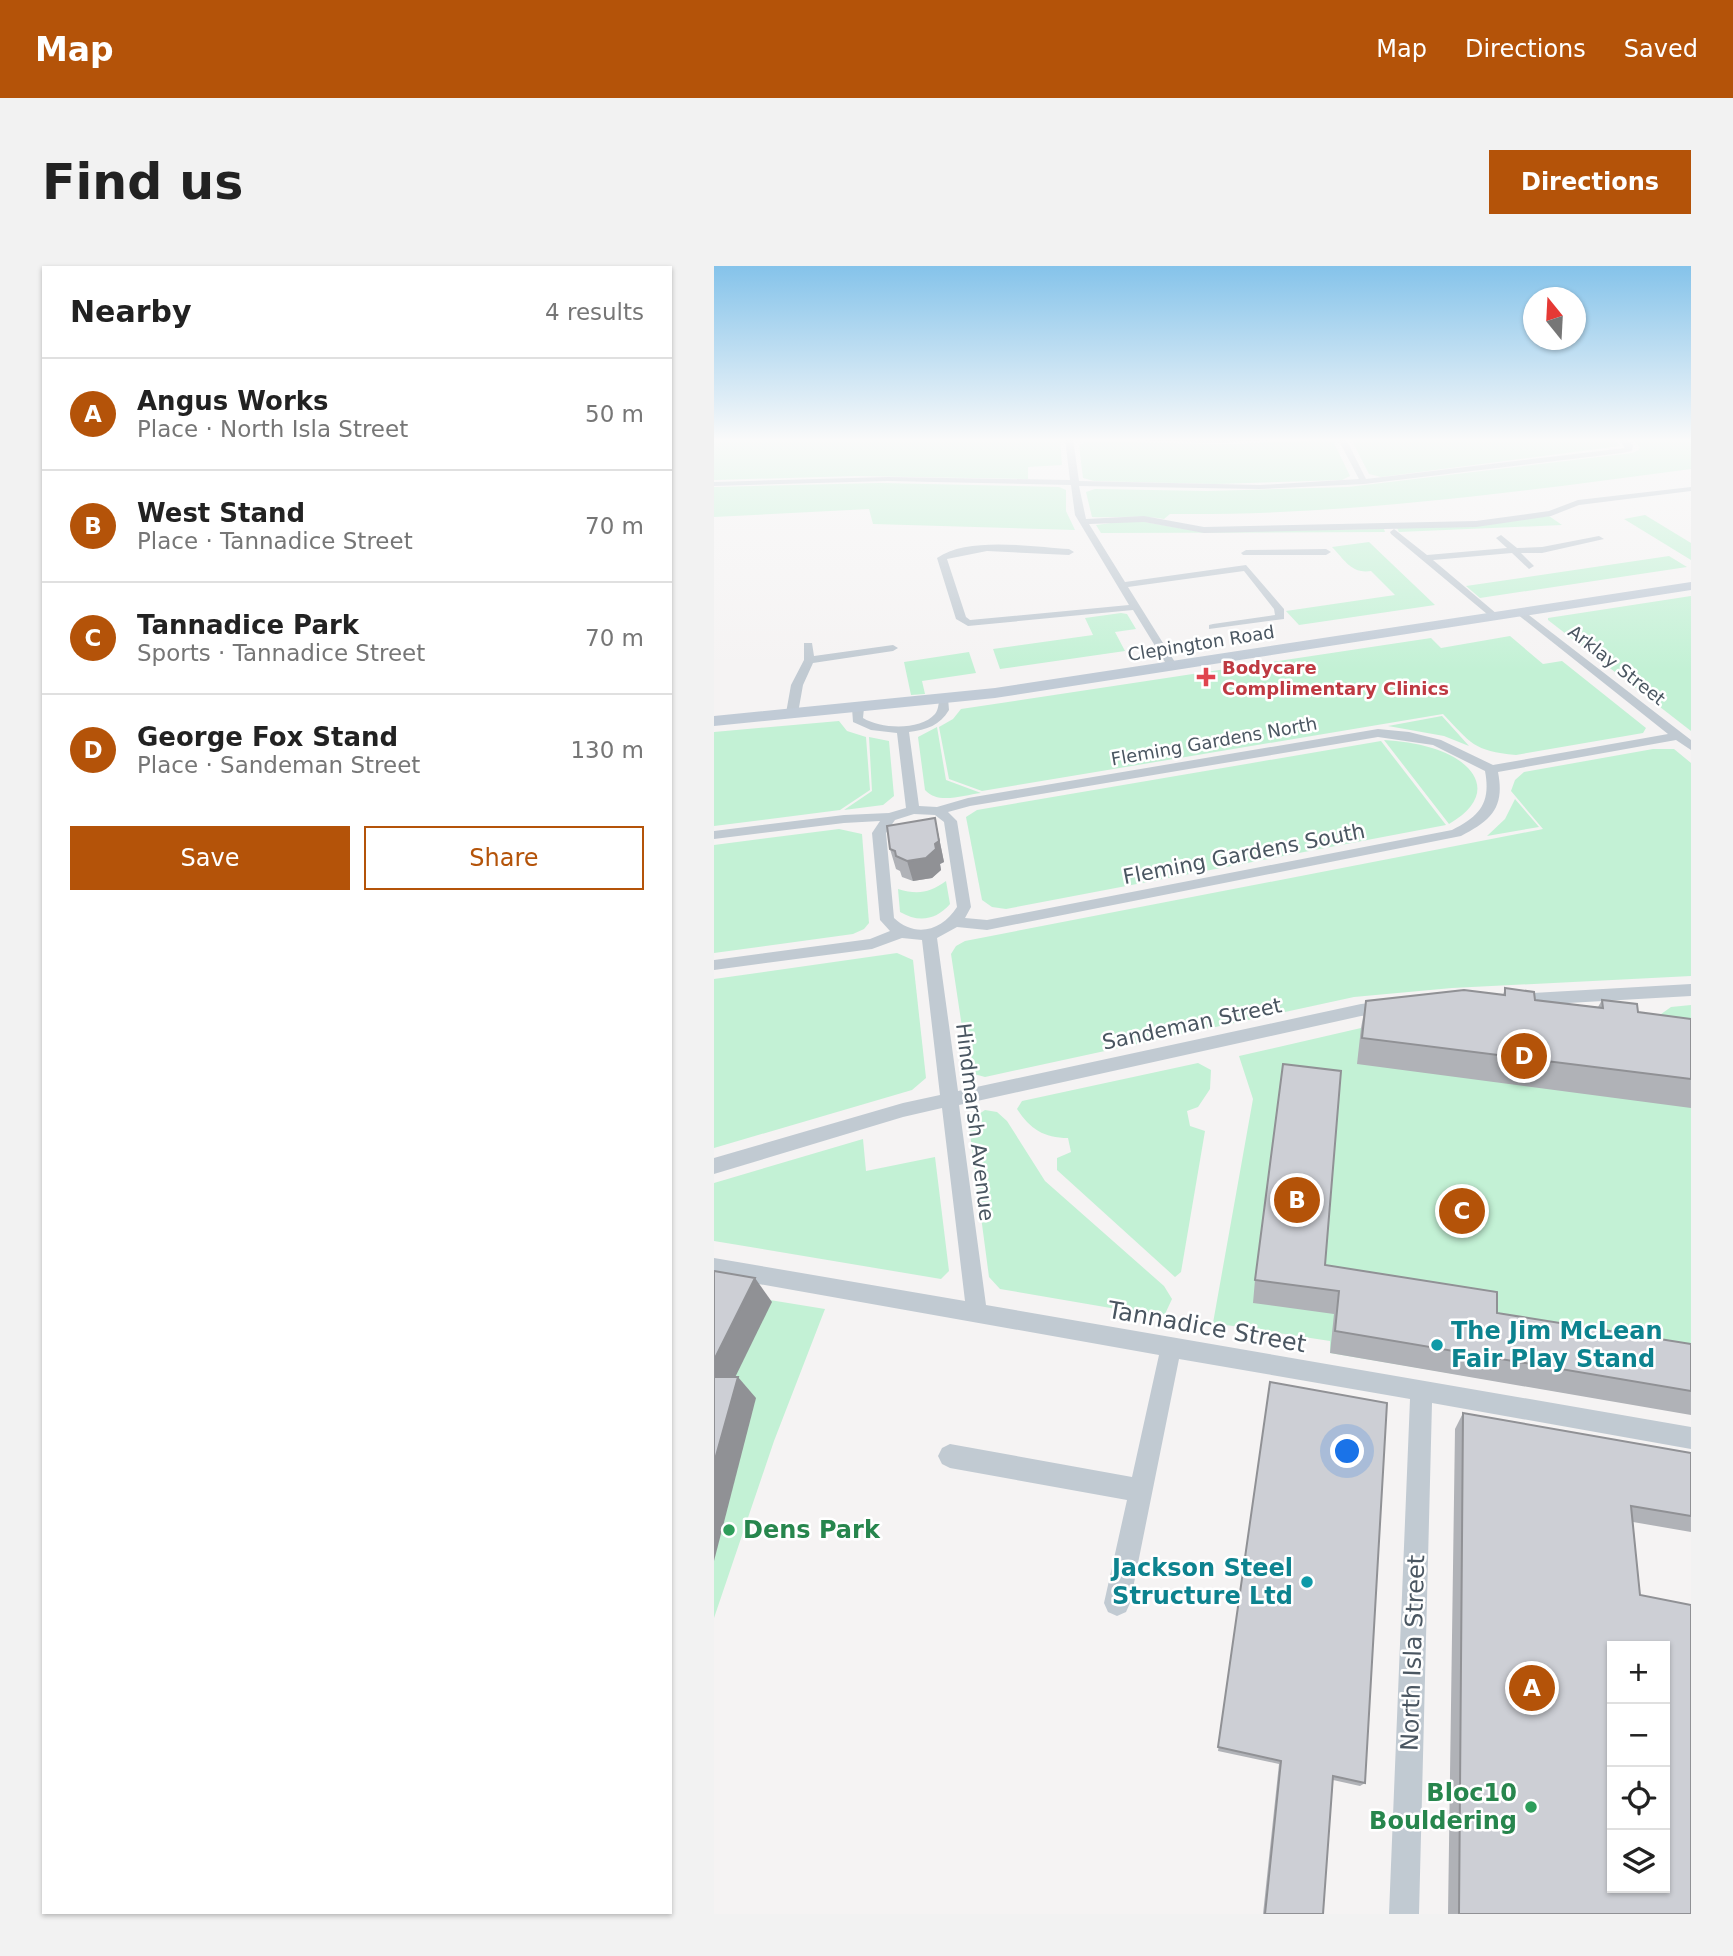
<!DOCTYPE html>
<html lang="en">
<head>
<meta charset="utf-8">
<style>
  body { margin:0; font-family:"DejaVu Sans",sans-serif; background:#f2f2f2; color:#222 }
  .controls { position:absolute; right:21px; bottom:21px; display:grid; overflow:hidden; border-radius:0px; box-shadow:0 2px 5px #0004 }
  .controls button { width:63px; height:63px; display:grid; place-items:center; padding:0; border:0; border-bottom:2px solid #e0e0e0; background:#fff; color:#222; font:35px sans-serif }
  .compass { position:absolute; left:809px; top:21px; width:63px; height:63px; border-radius:50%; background:#fff; box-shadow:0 2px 5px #0004; rotate:342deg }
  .you { position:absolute; left:634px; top:1186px; width:24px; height:24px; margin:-18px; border:5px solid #fff; border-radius:50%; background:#1a73e8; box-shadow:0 0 0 10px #1a73e833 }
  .badge { display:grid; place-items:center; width:46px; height:46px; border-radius:50%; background:#b45309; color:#fff; font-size:23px; font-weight:700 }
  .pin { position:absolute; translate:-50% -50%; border:4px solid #fff; box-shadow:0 2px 7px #0006 }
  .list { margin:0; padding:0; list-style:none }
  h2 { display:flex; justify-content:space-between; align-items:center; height:91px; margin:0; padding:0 28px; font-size:30px }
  h2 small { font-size:23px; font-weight:400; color:#767676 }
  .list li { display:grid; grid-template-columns:46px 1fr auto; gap:21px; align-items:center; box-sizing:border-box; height:112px; padding:0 28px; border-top:2px solid #e0e0e0 }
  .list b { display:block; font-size:26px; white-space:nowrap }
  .list p { margin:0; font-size:23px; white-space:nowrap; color:#767676 }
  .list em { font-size:23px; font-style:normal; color:#767676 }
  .actions { display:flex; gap:14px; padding:21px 28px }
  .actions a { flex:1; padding:16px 0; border:2px solid #b45309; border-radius:0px; text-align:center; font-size:24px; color:#b45309 }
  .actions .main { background:#b45309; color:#fff }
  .icon { flex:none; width:38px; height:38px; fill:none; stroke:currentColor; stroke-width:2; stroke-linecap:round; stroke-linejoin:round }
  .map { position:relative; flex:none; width:977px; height:1648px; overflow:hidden; border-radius:0px }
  header { display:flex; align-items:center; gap:42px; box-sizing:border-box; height:98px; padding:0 35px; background:#b45309; color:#fff }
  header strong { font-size:33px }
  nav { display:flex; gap:38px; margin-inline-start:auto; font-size:24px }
  .intro { display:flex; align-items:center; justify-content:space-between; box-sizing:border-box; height:168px; padding:0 42px }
  h1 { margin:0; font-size:49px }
  .button { padding:18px 32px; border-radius:0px; background:#b45309; color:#fff; font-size:24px; font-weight:700 }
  main { display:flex; gap:42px; padding:0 42px }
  aside { flex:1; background:#fff; border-radius:0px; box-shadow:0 2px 5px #0004 }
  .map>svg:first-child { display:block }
  .green { fill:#c3f1d5 }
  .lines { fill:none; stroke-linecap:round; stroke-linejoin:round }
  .street { fill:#c1cad2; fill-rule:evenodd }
  .secondary { fill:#c1cbd6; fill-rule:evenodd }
  .wall { fill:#b0b2b7 }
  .shaded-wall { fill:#909195 }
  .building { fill:#cdcfd5; stroke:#909195; stroke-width:2; fill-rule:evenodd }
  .health-dot { fill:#e0444e; stroke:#fff; stroke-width:2.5 }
  .culture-dot { fill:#0f9aa8; stroke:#fff; stroke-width:2.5 }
  .leisure-dot { fill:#2e9e5b; stroke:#fff; stroke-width:2.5 }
  .labels { text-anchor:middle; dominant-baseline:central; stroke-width:5; stroke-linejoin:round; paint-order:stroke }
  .far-street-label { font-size:18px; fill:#4a5661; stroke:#fff }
  .far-health-label { font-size:18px; font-weight:bold; fill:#be3a42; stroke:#fff; text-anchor:start }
  .street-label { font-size:21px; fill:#4a5661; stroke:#fff }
  .near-street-label { font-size:24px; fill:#4a5661; stroke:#fff }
  .near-culture-label { font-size:24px; font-weight:bold; fill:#0d838f; stroke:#fff; text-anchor:start }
  .near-leisure-label { font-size:24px; font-weight:bold; fill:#27864d; stroke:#fff; text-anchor:start }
</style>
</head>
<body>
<header>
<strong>Map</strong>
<nav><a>Map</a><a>Directions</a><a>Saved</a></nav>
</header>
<div class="intro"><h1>Find us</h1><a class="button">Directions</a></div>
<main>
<aside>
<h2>Nearby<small>4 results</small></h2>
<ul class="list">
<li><span class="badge">A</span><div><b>Angus Works</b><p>Place · North Isla Street</p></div><em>50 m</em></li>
<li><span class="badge">B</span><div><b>West Stand</b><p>Place · Tannadice Street</p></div><em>70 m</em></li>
<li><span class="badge">C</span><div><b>Tannadice Park</b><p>Sports · Tannadice Street</p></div><em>70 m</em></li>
<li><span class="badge">D</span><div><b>George Fox Stand</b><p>Place · Sandeman Street</p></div><em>130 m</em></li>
</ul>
<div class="actions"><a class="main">Save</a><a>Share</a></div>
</aside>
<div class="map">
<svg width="977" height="1648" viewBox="0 0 977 1648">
  <rect width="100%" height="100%" fill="#f5f3f3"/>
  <g class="green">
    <path d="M0,173H346L348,199L314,201V213L142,210L0,214Z"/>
    <path d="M641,173H899L906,180L667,211L655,208L638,175Z"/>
    <path d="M917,173H977V203C804,226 631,250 456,248L450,253C425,249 402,252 378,251L372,226L381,223L493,225L634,221L918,187L925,184L926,181Z"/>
    <path d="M610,174L620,177L636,210L628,214L502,218L380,215L369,212L365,179L374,176L519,178Z"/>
    <path d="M167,217L345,221L352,224V245L361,264L159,258L155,243L0,251V221Z"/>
    <path d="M931,249L977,277V294L910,253Z"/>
    <path d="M835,250L848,259L685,266L683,262Z"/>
    <path d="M420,254L487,266L670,263L671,266L387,267L382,259Z"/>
    <path d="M655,276L721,339L585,359L572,345L681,329L657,305C637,308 631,294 618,281Z"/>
    <path d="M955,290L973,301L766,332L752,320Z"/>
    <path d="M977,330V465L834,354V352Z"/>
    <path d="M407,347L413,348L422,363L401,366L411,385L286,403L279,383L379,369L371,352Z"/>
    <path d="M796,370L829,398L848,395L932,462L929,467L802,489C759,485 757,477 729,448L268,525L235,513L225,461L239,453L247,443L717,372L727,382Z"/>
    <path d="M255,386L262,407L208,415L211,428L197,429L190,396Z"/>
    <path d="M728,450L755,480L730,470L674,460Z"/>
    <path d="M125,455L133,465L152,471L156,524L126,544L0,560V466Z"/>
    <path d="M223,461L232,514L267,527C249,529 224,539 211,524L204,471Z"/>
    <path d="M155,471L175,475L180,530L169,539L130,544L158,525Z"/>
    <path d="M670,474C686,475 702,477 718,482C764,496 784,530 735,558Z"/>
    <path d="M667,475L732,559L292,643L278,641L268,634L252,551L263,544Z"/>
    <path d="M939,483H960L977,497V710L738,722L640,731L271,811L260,808L254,801L237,688L242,680L251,675L829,563L797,525L801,514L810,506Z"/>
    <path d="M801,533L825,561L773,570L791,553Z"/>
    <path d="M125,563L148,568L155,657L150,663L139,668L0,687V579Z"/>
    <path d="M232,615L236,638C222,654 205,657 186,646L184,623C204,629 215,627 232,615Z"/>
    <path d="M183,687L199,694L212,812L198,824L0,882V713Z"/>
    <path d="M977,739V1148L616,1087V1075L499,1057L539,833L525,790L647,762L912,773L957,741Z"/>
    <path d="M484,797L497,804L496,823L484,841L473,845L476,860L491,865L467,1006L461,1011L343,904V892L357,886L354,872C330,872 316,863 303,843L308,835Z"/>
    <path d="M271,844L283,846L293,855L331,915L450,1020L458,1033L451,1048L420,1046L286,1023L275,1011L255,860L259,852Z"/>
    <path d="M149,873L152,905L221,891L235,1005L227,1013L0,975V917Z"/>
    <path d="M0,1025L111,1043L60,1175L0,1352Z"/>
  </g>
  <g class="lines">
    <g class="street">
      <path d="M351,173H359L365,215L546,219L645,213L624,173H632L652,213L911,182L905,173H913L919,179L918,185L908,187L650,218L546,223L365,220L372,253L430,250L490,261L762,255L835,245L864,234L977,221V225L865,239L837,250L762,261L490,267L430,256L375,258L411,316L532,299L570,343V353L495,363V359L499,358L561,349L560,343L530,305L414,321L464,401L459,404L454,401L419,344L254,360L242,353L223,292C254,270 319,281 355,283L360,286L355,289L273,285L233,293L252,351L256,354L415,339L361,249L357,219L174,215L0,220V216L174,211L356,214Z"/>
      <path d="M385,173H582L501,177Z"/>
      <path d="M680,263L713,289L793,282L782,272L787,269L803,282L828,281L885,270L890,273L828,287H807L820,300L815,303L798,287L719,294L783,348L784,350L779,353L677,268L676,266Z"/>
      <path d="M532,284L612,283L617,286L612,289H529L527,287Z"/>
      <path d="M807,343L977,474V484L962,474L784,506C791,542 777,554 747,570L273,664L243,661L223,672L244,825L647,738L674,735L682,741L674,747L647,750L245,839L272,1039L977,1161V1183L718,1137L705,1648H675L696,1133L465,1093L416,1337L412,1346L403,1350L394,1346L390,1337L413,1234L236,1202L228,1198L224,1190L228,1182L236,1178L418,1211L445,1089L0,1010V992L251,1035L228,842L189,851L0,908V892L189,837L226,829L208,674L188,672L158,683L0,704V694L156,673L176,665L166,654L158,567L166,555L130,557L0,573V565L130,549L175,547L192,542L183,467L157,464L139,456L138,442L144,439L150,442L149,452C167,463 206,465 221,448C225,443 224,437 226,432H234L235,444C226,459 213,464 195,466L205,540L223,541L254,532L664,463L695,466L727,474L779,499L954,468L803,348V344ZM664,471L719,479L771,505C777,537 766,550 738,564L273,654L251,652L257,641L243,555L234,546L256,540ZM200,548L221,549L230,556L243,641C228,665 201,672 180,652L172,567L181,554Z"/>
      <path d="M90,377H98L100,390L179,379L184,382L179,385L99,397L89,419L84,447L78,451L72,447L77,419L90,394Z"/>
      <path d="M977,718V730L800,740L792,734L800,728Z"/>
    </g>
    <path class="secondary" d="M977,316V324L281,432L0,460V450L281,422Z"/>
  </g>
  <g class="wall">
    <path d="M221,552L230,596L226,598L227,604L218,612L199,615L188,611L186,605L182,603L176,583Z"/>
    <path d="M791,722L821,734L884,741L888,734L924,746L977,753V842L643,798L647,762L652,735L789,729Z"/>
    <path d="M611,999L783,1047L977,1078V1149L616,1087L620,1048L539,1037L541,1014Z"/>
    <path d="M556,1116L651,1517L646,1520L619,1514L609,1648H549L565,1498L504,1485Z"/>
    <path d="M749,1147L977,1187V1266L919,1256L926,1329L977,1648H734L741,1163Z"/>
  </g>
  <g class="shaded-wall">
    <path d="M221,552L230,596L226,598L227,604L218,612L199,615L193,595L221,578Z"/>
    <path d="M41,1012L58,1036L11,1132L0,1120V1094Z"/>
    <path d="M24,1111L42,1132L0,1295V1197Z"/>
  </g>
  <g class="building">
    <path d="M221,552L225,575L221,578L222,583L212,592L193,595L182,590L181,585L176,583L173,560Z"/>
    <path d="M791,722L820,726L821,734L889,742L888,734L923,738L924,746L977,753V813L648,772L652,735L750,724L791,729Z"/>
    <path d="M569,798L627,805L611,999L783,1026V1047L977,1078V1125L621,1065L625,1025L541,1014Z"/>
    <path d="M0,1005L41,1012L0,1094Z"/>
    <path d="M0,1111H24L0,1197Z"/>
    <path d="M556,1116L673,1137L651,1517L619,1510L609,1648H551L567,1495L504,1481Z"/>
    <path d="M749,1147L977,1187V1250L917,1240L926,1329L977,1339V1648H745ZM898,1380H951V1622H898Z"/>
  </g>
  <linearGradient id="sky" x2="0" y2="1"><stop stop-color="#85c3ea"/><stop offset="0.43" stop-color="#fafafa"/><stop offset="1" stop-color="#fafafa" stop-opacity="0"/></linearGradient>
  <rect width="977" height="404" fill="url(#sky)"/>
  <path class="health-dot" d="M488.5 400.5h7v7h7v7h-7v7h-7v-7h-7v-7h7z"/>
  <g class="culture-dot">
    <circle cx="723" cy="1079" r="7"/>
    <circle cx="593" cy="1316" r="7"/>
  </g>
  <g class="leisure-dot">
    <circle cx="15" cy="1264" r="7"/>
    <circle cx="817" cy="1541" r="7"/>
  </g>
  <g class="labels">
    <g class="far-street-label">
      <text transform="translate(487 377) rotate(-9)">Clepington Road</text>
      <text transform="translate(903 399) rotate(38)">Arklay Street</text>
      <text transform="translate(500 475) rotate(-10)">Fleming Gardens North</text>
    </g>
    <g class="far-health-label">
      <text x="508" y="401">Bodycare<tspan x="508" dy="21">Complimentary Clinics</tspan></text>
    </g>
    <g class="street-label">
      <text transform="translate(530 588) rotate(-11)">Fleming Gardens South</text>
      <text transform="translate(478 758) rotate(-12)">Sandeman Street</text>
      <text transform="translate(261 856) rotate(83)">Hindmarsh Avenue</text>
    </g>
    <g class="near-street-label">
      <text transform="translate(493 1061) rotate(10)">Tannadice Street</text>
      <text transform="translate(699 1387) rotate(-88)">North Isla Street</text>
    </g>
    <g class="near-culture-label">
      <text x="737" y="1065">The Jim McLean<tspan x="737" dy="28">Fair Play Stand</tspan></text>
      <text x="579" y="1302" text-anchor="end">Jackson Steel<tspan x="579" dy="28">Structure Ltd</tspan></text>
    </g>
    <g class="near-leisure-label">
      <text x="29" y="1264">Dens Park</text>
      <text x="803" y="1527" text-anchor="end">Bloc10<tspan x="803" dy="28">Bouldering</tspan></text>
    </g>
  </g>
</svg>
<div class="controls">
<button>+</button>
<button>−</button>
<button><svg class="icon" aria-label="locate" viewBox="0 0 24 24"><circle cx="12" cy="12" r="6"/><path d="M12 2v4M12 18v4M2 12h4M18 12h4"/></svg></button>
<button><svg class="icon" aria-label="layers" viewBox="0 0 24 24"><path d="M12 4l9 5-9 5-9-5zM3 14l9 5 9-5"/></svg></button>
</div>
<svg class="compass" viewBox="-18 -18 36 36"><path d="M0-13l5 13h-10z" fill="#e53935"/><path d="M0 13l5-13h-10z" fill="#767676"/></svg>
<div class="you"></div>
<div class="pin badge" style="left:818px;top:1422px">A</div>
<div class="pin badge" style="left:583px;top:934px">B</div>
<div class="pin badge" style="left:748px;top:945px">C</div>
<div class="pin badge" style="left:810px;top:790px">D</div>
</div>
</main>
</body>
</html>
